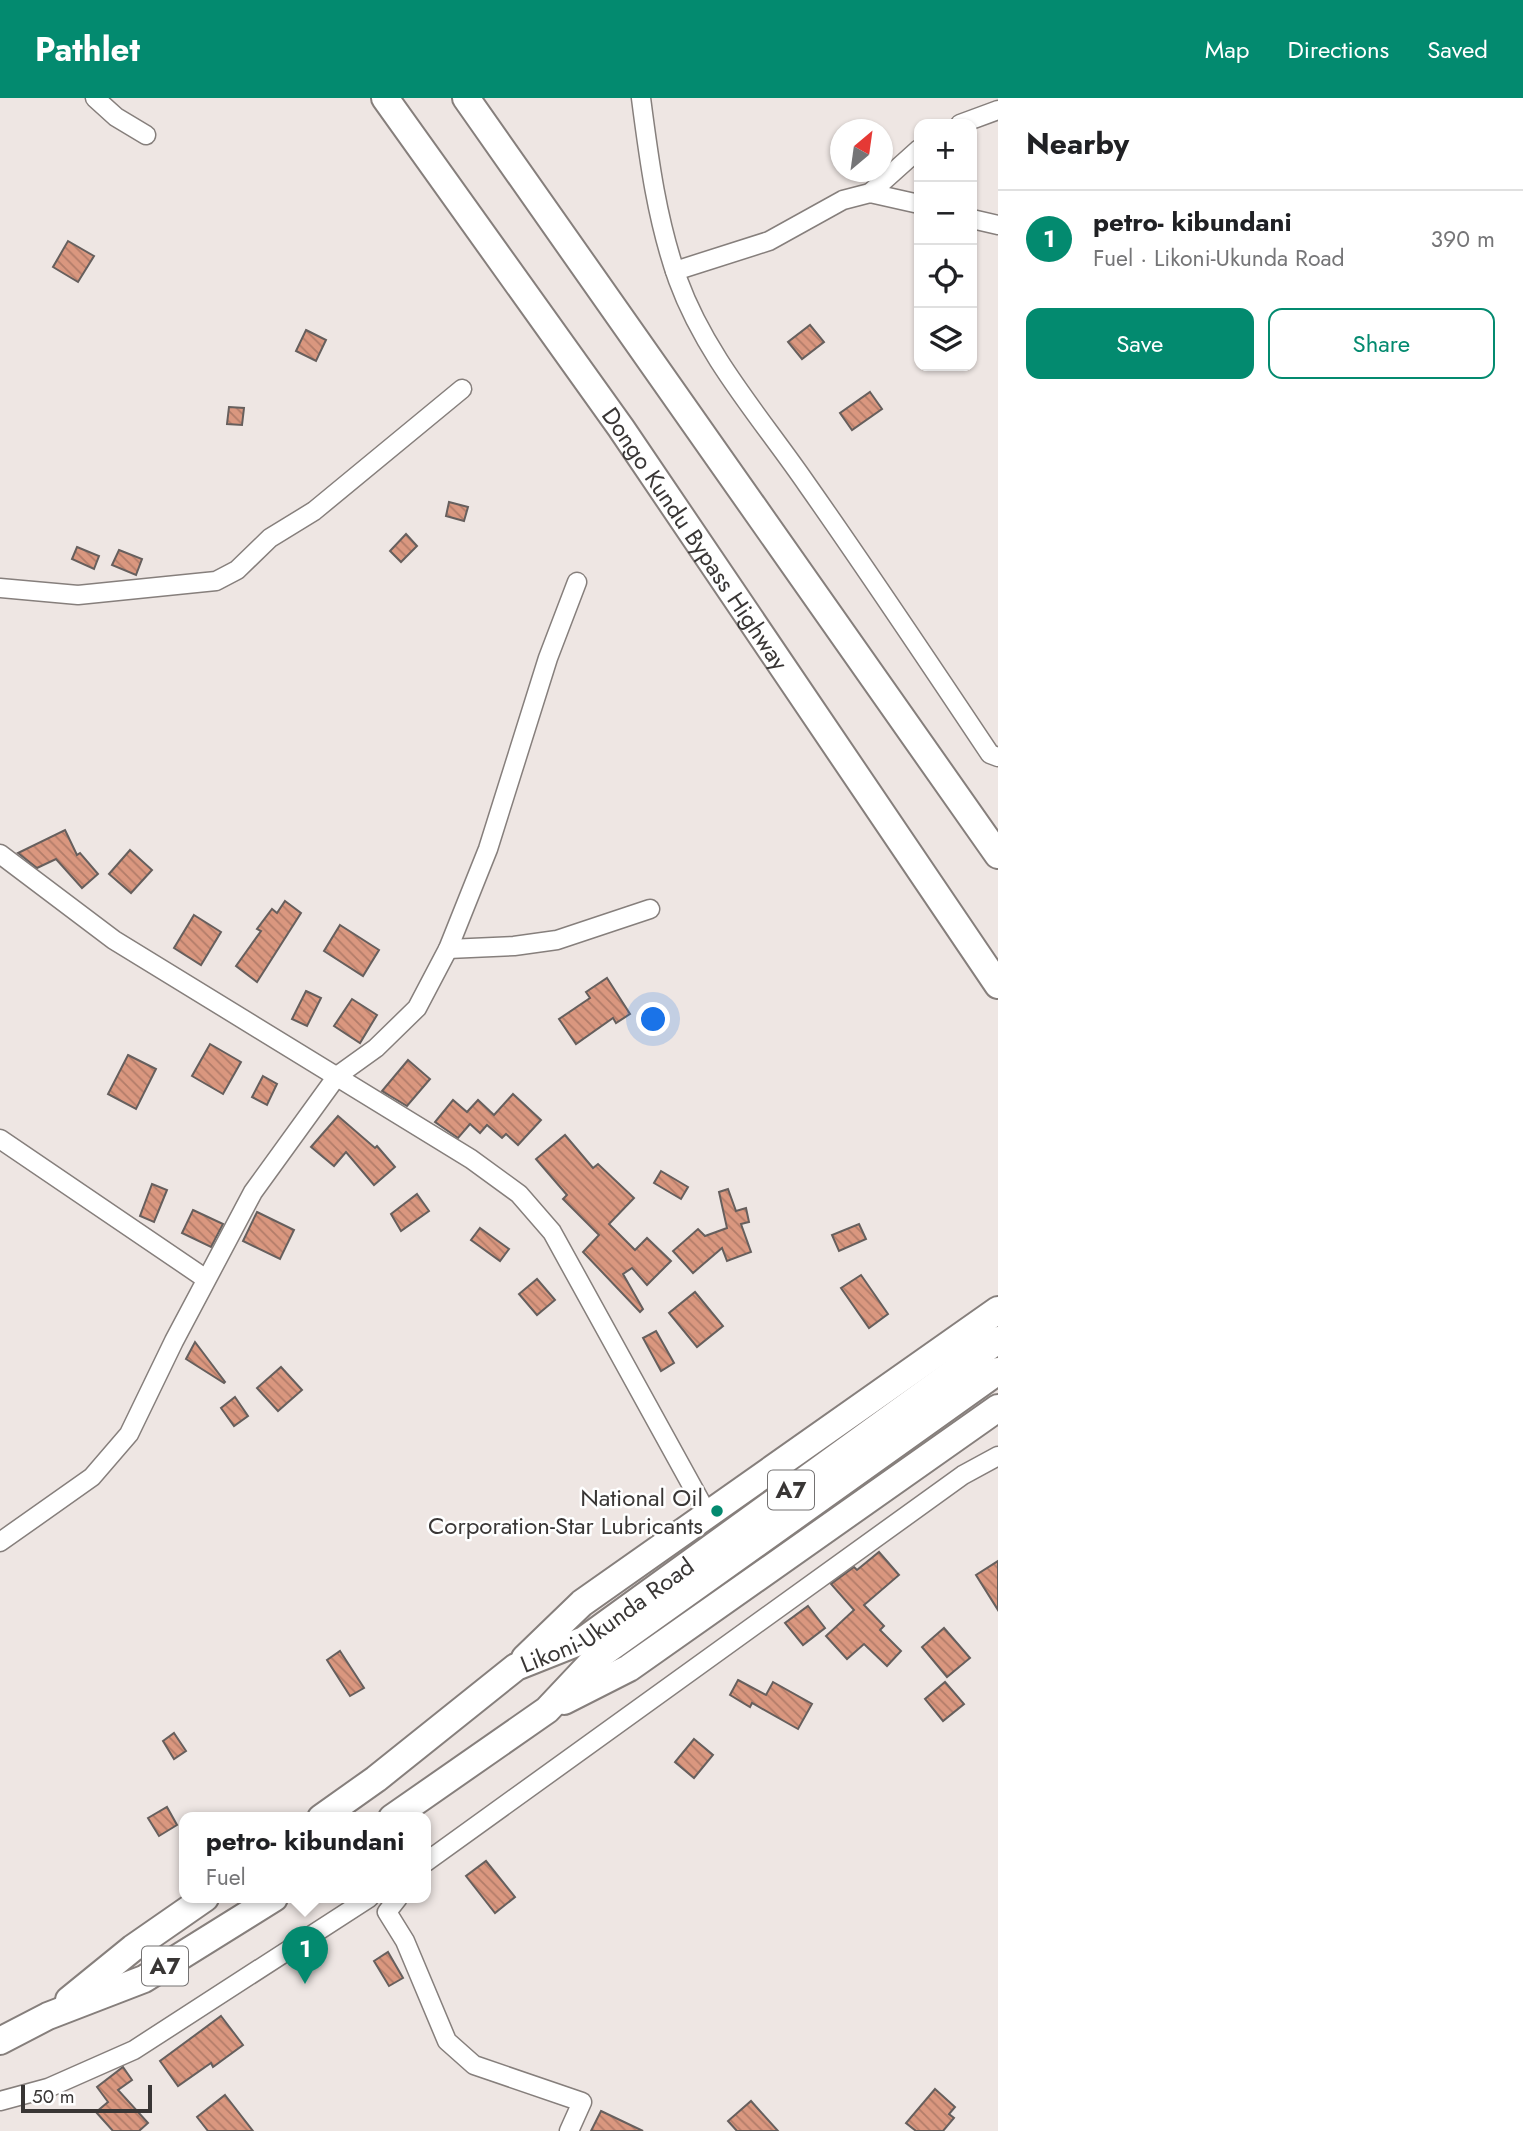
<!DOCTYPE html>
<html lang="en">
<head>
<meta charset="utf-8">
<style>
  body { margin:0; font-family:Jost,sans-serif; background:#f6f6f6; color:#202124 }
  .controls { position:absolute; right:21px; top:21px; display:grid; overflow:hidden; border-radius:14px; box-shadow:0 2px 5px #0004 }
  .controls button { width:63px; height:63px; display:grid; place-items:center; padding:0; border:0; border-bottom:2px solid #e0e0e0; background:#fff; color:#202124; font:35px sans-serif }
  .compass { position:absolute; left:830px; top:21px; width:63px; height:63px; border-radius:50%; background:#fff; box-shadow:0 2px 5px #0004; rotate:29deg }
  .scale { position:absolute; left:21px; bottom:18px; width:131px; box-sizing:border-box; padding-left:7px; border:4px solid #393635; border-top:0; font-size:19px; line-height:24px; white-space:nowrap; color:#393635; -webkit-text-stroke:5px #fff; paint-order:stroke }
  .you { position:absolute; left:654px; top:922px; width:24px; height:24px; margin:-18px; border:5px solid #fff; border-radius:50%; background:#1a73e8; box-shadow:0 0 0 10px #1a73e833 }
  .badge { display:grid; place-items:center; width:46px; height:46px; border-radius:50%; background:#038a6f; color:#fff; font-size:23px; font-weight:700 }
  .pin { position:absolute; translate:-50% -58px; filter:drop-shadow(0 2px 4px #0008) }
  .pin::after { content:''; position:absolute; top:37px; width:24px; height:21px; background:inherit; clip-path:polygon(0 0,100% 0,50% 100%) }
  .popup { position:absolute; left:179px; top:1714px; width:252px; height:91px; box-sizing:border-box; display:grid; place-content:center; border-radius:14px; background:#fff; filter:drop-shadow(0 2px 5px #0005); font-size:23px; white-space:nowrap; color:#757577 }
  .popup b { font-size:26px; color:#202124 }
  .popup::after { content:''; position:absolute; left:50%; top:100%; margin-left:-14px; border:14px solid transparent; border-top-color:#fff }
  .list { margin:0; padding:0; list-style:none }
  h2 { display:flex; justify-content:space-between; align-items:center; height:91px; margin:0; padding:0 28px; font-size:30px }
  h2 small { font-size:23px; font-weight:400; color:#757577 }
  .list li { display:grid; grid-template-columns:46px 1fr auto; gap:21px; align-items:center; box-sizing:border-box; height:98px; padding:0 28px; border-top:2px solid #e0e0e0 }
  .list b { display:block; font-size:26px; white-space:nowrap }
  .list p { margin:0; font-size:23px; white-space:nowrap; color:#757577 }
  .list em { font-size:23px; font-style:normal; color:#757577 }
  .actions { display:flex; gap:14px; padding:21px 28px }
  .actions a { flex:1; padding:16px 0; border:2px solid #038a6f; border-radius:14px; text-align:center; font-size:24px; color:#038a6f }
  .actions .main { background:#038a6f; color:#fff }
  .icon { flex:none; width:38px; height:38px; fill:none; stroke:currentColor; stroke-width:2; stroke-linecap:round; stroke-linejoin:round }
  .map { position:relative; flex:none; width:998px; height:2033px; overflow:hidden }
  header { display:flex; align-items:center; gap:42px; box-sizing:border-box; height:98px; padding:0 35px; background:#038a6f; color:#fff }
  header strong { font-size:33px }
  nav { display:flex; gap:38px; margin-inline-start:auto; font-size:24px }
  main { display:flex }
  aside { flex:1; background:#fff }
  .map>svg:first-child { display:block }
  .building { fill:url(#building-back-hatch); stroke:#665f5d; stroke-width:2 }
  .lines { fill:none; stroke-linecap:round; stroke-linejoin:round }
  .minor-casing { stroke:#867f7c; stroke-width:21 }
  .highway-casing { stroke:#867f7c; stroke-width:30 }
  .minor { stroke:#fff; stroke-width:18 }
  .highway { stroke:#fff; stroke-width:26 }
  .poi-dot { fill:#038a6f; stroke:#fff; stroke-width:2.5 }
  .labels { text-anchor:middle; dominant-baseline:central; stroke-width:5; stroke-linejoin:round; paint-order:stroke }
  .shield { fill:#fff; stroke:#747272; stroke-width:2 }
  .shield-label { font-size:23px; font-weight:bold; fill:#393635 }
  .street-label { font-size:24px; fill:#393635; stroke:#fff }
  .poi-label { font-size:24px; fill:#393635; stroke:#fff; text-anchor:end }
</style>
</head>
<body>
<header>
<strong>Pathlet</strong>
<nav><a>Map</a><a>Directions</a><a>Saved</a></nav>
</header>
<main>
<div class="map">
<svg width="998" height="2033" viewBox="0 0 998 2033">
  <defs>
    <pattern id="building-back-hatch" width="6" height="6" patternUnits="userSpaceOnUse" patternTransform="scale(1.75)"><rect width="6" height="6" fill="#da977f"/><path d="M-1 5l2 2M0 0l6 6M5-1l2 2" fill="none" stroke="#b27c69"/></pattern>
  </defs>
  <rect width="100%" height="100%" fill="#eee6e3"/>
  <g class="building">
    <path d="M68,143L94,158L78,184L53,169Z"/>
    <path d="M810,227L824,244L802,261L788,244Z"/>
    <path d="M306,232L326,242L316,263L296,253Z"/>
    <path d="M870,294L882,311L852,332L840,315Z"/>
    <path d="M229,309L244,310L242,327L227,326Z"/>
    <path d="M449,404L468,409L464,423L446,418Z"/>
    <path d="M406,436L417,448L401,464L390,453Z"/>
    <path d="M77,449L99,458L94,471L72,461Z"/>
    <path d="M119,452L142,461L136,477L112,467Z"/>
    <path d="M65,732L77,757L80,755L98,776L82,790L56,761L37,770L18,755Z"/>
    <path d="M130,752L152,772L131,795L109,776Z"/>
    <path d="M285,803L301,815L257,884L236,868L261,833L257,831L272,811L277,815Z"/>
    <path d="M194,817L221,834L201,867L174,850Z"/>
    <path d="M340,827L379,852L363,878L324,853Z"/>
    <path d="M607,880L630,916L616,925L613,920L576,946L559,921L590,900L586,894Z"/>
    <path d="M306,893L321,900L307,928L292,921Z"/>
    <path d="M352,901L377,917L360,945L334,928Z"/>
    <path d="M210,946L241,964L223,996L192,978Z"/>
    <path d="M128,957L156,971L136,1011L108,996Z"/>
    <path d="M408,962L430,981L407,1008L382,993Z"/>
    <path d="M263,978L277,986L267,1007L252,999Z"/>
    <path d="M513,996L541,1022L518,1047L506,1036L502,1040L487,1027L480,1035L470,1026L458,1040L435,1024L453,1002L467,1014L478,1002L494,1017Z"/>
    <path d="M338,1018L375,1050L377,1048L395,1069L374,1087L346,1054L334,1068L311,1049Z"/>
    <path d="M565,1037L593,1070L598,1066L634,1100L609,1126L635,1152L647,1140L671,1163L647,1187L632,1170L623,1176L643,1211L640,1214L583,1154L599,1137L563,1101L567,1097L536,1061Z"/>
    <path d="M661,1073L688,1089L681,1101L654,1085Z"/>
    <path d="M152,1086L167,1092L154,1124L140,1118Z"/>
    <path d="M728,1091L736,1113L746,1110L749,1124L741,1126L751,1154L727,1163L722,1150L693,1175L673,1153L698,1131L705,1138L727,1130L719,1094Z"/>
    <path d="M417,1096L429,1113L401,1133L391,1116Z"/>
    <path d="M193,1112L223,1126L211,1149L182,1135Z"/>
    <path d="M257,1114L294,1132L280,1161L243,1143Z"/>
    <path d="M859,1126L866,1141L839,1153L832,1137Z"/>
    <path d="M480,1130L509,1151L500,1163L471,1142Z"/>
    <path d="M861,1177L888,1216L869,1230L841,1190Z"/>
    <path d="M537,1181L555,1202L537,1217L519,1196Z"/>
    <path d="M695,1194L723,1228L697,1249L669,1215Z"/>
    <path d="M656,1233L674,1265L661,1273L643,1240Z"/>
    <path d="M195,1244L225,1284L224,1285L186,1261Z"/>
    <path d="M281,1269L302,1292L278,1313L257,1290Z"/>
    <path d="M235,1299L248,1318L234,1328L221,1310Z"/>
    <path d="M879,1454L899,1477L864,1507L884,1528L880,1532L901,1553L887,1568L864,1546L847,1561L826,1538L854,1512L831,1486L854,1469L857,1472Z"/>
    <path d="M998,1463V1512L976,1477Z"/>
    <path d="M808,1508L825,1530L803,1547L785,1525Z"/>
    <path d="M944,1530L970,1560L947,1579L922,1549Z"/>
    <path d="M340,1553L364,1590L350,1598L327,1562Z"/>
    <path d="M738,1582L766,1597L773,1584L812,1606L798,1631L752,1605L750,1609L730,1597Z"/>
    <path d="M945,1584L964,1606L943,1623L925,1601Z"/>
    <path d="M174,1635L186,1653L174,1661L163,1643Z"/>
    <path d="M694,1641L713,1657L694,1680L675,1664Z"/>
    <path d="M167,1709L177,1727L159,1738L148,1720Z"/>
    <path d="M486,1763L515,1799L495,1815L466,1778Z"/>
    <path d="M388,1854L403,1880L389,1888L374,1863Z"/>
    <path d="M221,1918L243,1947L213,1969L211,1965L178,1988L160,1963Z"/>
    <path d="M123,1969L132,1982L118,1992L148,2025L139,2033H113L96,2014L108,2004L97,1989Z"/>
    <path d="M935,1991L955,2009L949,2016L954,2020L943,2033H916L906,2025Z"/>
    <path d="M225,1997L253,2033H208L197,2019Z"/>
    <path d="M751,2003L778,2033H737L728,2023Z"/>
    <path d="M601,2013L643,2033H591Z"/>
  </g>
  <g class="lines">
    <defs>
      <g id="minor">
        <path d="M95,0L116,19L146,37"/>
        <path d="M641,0C649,62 657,123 678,182C706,259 762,321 808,388C870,476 930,566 990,656L998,659"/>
        <path d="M960,26L998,12"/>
        <path d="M870,95L919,51"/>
        <path d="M972,121L998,127"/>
        <path d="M675,173L769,143L843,102L870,95L919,106"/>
        <path d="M0,490L78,497L216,483L237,472L270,440L314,413L462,291"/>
        <path d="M0,756L114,842L471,1061L519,1096L552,1134L708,1417"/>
        <path d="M448,851L514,848L557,842L650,811"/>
        <path d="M0,1041L206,1181"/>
        <path d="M0,1444L92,1379L129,1336L174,1243L253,1094L337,978L376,950L417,910L448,851L488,751L548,560L577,484"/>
        <path d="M426,1764L963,1377L998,1358"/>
        <path d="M398,1800L387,1814L405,1843L447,1943L474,1967L582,2004L569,2033"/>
        <path d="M0,2003L48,1990L134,1952L369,1800"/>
      </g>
      <g id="highway">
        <path id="s1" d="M385,0L621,330L998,887"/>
        <path d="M466,0L998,757"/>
        <path d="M525,1560L582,1505L998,1212"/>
        <path d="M564,1603L629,1570L998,1310"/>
        <path id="s2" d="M321,1720L376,1681L516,1569L584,1542L998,1242"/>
        <path d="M392,1720L547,1612L596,1560L998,1273"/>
        <path d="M69,1902L133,1850L205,1800"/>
        <path d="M0,1943L48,1918L144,1881L274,1800"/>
      </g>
    </defs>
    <use href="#minor" class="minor-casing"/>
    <use href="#highway" class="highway-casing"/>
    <use href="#minor" class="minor"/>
    <use href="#highway" class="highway"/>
  </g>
  <circle class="poi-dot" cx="717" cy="1413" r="7"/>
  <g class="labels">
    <g class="shield">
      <rect x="768" y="1372.5" width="46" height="39" rx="5"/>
      <rect x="142" y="1848.5" width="46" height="39" rx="5"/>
    </g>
    <g class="shield-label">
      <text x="791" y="1392">A7</text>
      <text x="165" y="1868">A7</text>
    </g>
    <g class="street-label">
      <text stroke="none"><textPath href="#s1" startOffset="539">Dongo Kundu Bypass Highway</textPath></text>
      <text stroke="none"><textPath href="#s2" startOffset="352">Likoni-Ukunda Road</textPath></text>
    </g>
    <g class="poi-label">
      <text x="703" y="1399">National Oil<tspan x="703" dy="28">Corporation-Star Lubricants</tspan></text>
    </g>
  </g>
</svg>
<div class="controls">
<button>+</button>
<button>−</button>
<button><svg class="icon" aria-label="locate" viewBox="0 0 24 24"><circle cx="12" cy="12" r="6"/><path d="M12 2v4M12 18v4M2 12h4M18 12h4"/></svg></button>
<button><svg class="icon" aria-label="layers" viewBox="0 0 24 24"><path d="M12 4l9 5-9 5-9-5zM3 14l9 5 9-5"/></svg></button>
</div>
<svg class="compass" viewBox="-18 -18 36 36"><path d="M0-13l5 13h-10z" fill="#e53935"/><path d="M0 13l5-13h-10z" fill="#757577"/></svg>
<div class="scale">50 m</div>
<div class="you"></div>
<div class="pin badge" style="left:305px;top:1886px">1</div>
<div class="popup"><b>petro- kibundani</b>Fuel</div>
</div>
<aside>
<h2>Nearby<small></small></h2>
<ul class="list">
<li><span class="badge">1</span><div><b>petro- kibundani</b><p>Fuel · Likoni-Ukunda Road</p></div><em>390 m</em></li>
</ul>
<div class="actions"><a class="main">Save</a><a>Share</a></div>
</aside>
</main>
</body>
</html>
